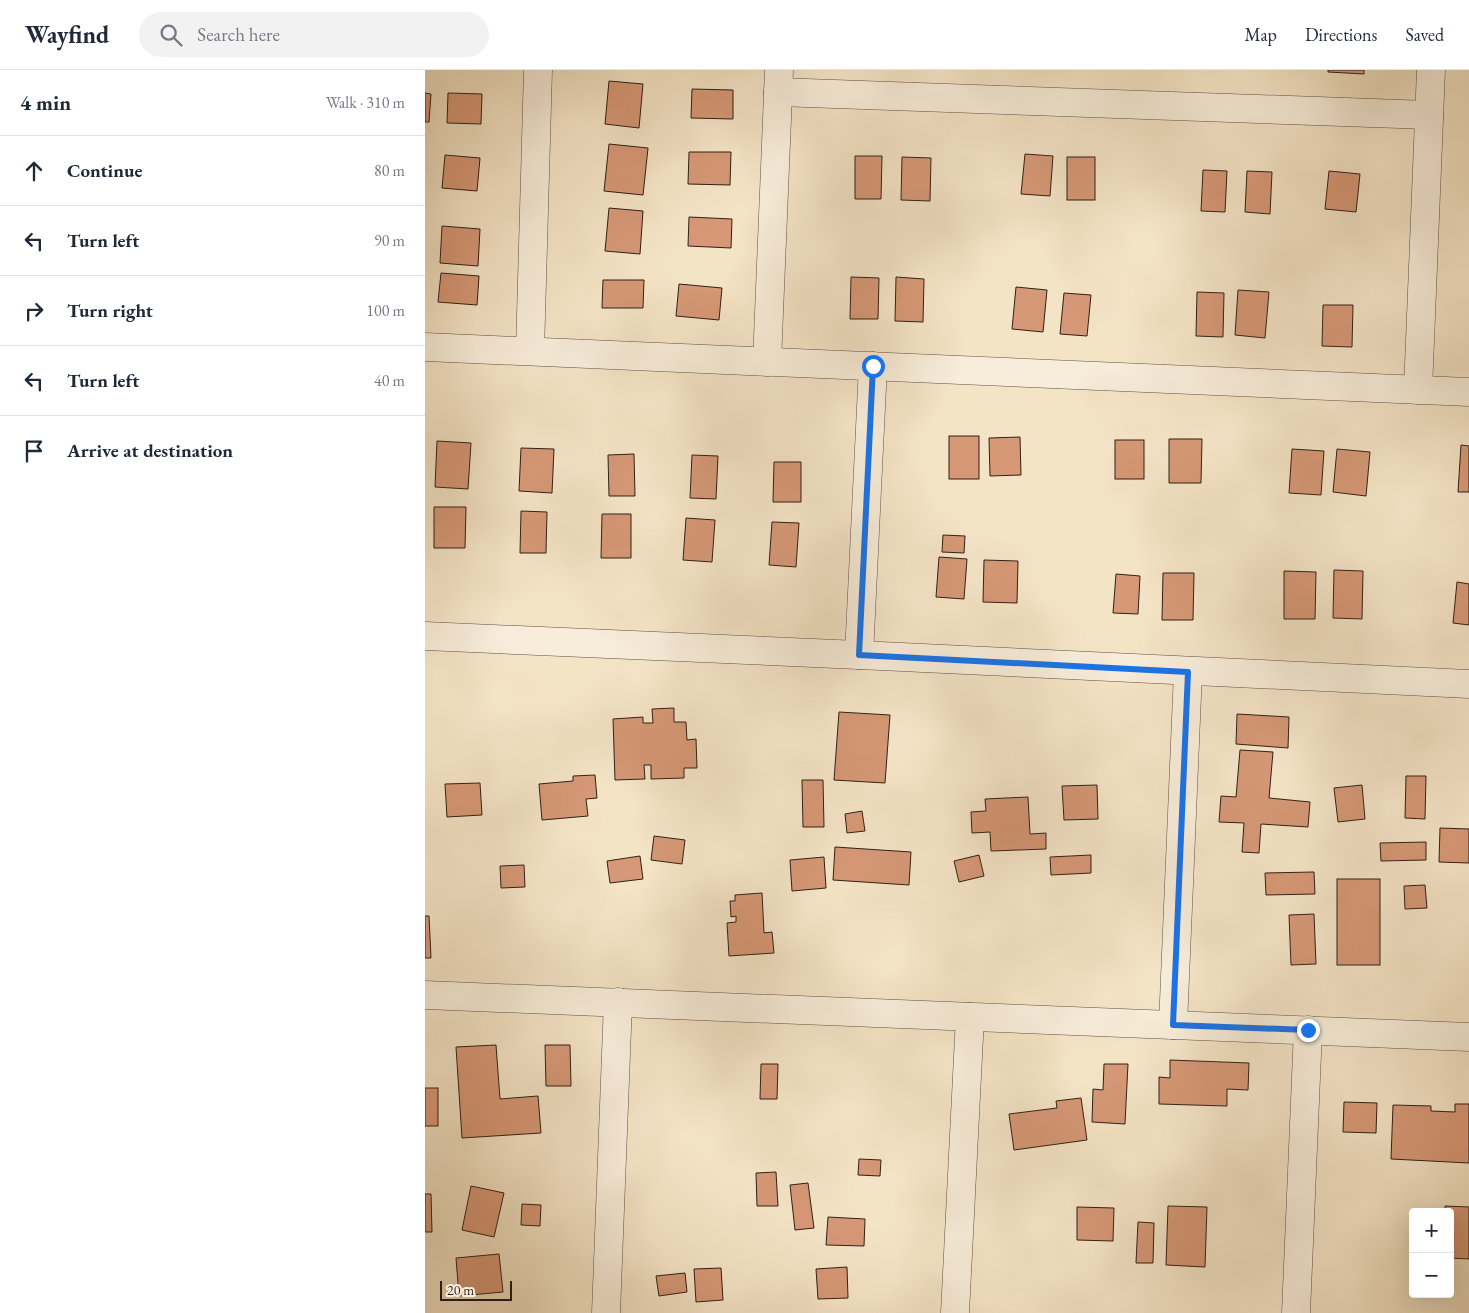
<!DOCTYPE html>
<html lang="en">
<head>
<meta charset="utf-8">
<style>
  body { margin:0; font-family:"EB Garamond",serif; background:#f2f2f3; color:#1f2937 }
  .controls { position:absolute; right:15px; bottom:15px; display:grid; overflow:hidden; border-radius:5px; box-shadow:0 5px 20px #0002 }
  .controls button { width:45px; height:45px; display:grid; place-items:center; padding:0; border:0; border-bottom:1px solid #e0e1e3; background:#fff; color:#1f2937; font:25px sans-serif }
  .scale { position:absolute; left:15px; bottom:12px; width:72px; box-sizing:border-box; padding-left:5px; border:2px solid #311f17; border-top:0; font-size:14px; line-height:18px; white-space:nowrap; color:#311f17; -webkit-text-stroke:4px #f8edda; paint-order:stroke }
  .stop { position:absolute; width:15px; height:15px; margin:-11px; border:4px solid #1a73e8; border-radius:50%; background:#fff }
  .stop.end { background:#1a73e8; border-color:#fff; box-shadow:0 1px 5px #0008 }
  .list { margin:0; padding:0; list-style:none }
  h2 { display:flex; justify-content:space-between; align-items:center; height:65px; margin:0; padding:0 20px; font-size:21px }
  h2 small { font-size:16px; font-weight:400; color:#747a83 }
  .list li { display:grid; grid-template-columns:32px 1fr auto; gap:15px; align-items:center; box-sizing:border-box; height:70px; padding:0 20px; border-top:1px solid #e0e1e3 }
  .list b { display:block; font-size:19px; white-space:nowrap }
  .list em { font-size:16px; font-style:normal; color:#747a83 }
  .icon { flex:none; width:28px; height:28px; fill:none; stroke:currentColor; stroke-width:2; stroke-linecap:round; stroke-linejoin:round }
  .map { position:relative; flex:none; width:1044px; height:1243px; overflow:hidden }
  header { display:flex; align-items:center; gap:30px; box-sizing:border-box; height:70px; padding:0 25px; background:#fff; border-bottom:1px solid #e0e1e3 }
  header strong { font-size:24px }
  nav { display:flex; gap:28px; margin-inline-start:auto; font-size:18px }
  .search { width:350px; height:45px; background:#f2f2f3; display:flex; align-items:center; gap:12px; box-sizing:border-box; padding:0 18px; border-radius:28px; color:#747a83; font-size:19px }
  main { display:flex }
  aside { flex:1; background:#fff }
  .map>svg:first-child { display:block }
  .building { fill:#d69876; stroke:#311f17 }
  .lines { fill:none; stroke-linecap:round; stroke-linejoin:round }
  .street-casing { stroke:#625043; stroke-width:29 }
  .street { stroke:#f8edda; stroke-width:28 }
  .route { stroke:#1a73e8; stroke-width:6 }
</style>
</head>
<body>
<header>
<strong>Wayfind</strong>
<div class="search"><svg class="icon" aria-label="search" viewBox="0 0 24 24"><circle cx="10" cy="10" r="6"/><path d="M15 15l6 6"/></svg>Search here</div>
<nav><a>Map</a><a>Directions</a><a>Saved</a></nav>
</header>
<main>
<aside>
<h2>4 min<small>Walk · 310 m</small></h2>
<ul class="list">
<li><svg class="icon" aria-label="ahead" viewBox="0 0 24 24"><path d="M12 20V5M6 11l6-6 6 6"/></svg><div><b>Continue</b></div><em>80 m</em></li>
<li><svg class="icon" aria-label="left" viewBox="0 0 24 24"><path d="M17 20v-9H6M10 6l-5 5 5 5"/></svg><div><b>Turn left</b></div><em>90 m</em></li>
<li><svg class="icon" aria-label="right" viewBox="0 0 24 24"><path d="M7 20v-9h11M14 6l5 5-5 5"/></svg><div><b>Turn right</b></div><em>100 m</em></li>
<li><svg class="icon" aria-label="left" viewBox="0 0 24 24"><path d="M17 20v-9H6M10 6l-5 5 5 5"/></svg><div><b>Turn left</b></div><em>40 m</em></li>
<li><svg class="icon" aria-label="arrive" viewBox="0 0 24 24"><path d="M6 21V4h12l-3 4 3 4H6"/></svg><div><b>Arrive at destination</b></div></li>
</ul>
</aside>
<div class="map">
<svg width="1044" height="1243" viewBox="0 0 1044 1243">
  <rect width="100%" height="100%" fill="#f4e4c6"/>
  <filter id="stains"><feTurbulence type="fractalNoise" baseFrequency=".004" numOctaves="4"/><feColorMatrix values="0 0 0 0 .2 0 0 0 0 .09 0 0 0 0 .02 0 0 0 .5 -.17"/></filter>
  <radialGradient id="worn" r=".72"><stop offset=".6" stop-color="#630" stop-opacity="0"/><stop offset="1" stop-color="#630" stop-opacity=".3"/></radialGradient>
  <g class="building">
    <path d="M903,0H939V4L903,2Z"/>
    <path d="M184,11L218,14L214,58L180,54Z"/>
    <path d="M267,19L308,20V49L266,48Z"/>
    <path d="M0,23L6,24L4,52H0Z"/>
    <path d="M23,23L57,24L56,54L22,53Z"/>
    <path d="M184,74L223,78L218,125L179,121Z"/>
    <path d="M264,82H306L305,115L263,114Z"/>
    <path d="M600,84L628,86L625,126L596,124Z"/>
    <path d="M20,85L55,88L52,121L17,118Z"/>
    <path d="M430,86H457L456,129H430Z"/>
    <path d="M477,87L506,88L505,131L476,130Z"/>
    <rect x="642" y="87" width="28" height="43"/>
    <path d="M778,100L802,101L800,142L776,141Z"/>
    <path d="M822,101L847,102L845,144L820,142Z"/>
    <path d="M904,101L935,104L931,142L900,139Z"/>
    <path d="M184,138L218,141L215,184L180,181Z"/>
    <path d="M264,147L307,149L306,178L263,176Z"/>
    <path d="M17,156L55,159L53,196L15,193Z"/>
    <path d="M16,203L54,206L52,235L13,232Z"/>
    <path d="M426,207L454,208L453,249H425Z"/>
    <path d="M471,207L499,209L498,252L470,251Z"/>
    <path d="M178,210H219L218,238H177Z"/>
    <path d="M254,214L297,218L294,250L251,246Z"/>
    <path d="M591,217L622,220L618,262L587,259Z"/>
    <path d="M813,220L844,222L840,268L810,265Z"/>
    <path d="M772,222L799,223L798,267L771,266Z"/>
    <path d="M639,223L666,225L662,266L635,264Z"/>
    <path d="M898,235H928L927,277L897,276Z"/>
    <rect x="524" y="366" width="30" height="43"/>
    <path d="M595,367L596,405L565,406L564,368Z"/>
    <path d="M744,369H777L776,413H744Z"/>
    <rect x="690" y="370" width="29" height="39"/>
    <path d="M12,371L46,373L43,419L10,417Z"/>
    <path d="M1036,375L1044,376V422H1033Z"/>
    <path d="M96,378L129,379L127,423L94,421Z"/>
    <path d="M867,379L899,381L896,425L864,423Z"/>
    <path d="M912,379L945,382L941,426L908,422Z"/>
    <path d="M209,384L210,426H184L183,385Z"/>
    <path d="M267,385L293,386L291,429L265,428Z"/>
    <path d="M349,392H376V432H348Z"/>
    <path d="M9,437H41L40,478H9Z"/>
    <path d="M96,441L122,442L121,483H95Z"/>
    <path d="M177,444H206V488H176Z"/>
    <path d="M261,448L290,450L287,492L258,490Z"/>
    <path d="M347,452L374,453L371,497L344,495Z"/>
    <path d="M518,465L540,466L539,483L517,482Z"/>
    <path d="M514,487L542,489L539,529L511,527Z"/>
    <path d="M559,490L593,491L592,533L558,532Z"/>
    <path d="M909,500L938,501L937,549L908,548Z"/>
    <path d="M859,501L891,502L890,549H859Z"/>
    <path d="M738,503H769L768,550H737Z"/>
    <path d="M691,504L715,506L713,544L688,543Z"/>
    <path d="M1032,512L1044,514V555L1028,553Z"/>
    <path d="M249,638V652H261L262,670L271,669L272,698H259V708L226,709V695H219L220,709L190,710L188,649L218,647V653H228L227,639Z"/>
    <path d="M414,642L465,645L460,713L409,710Z"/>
    <path d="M812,644L864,647L863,678L811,674Z"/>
    <path d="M815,680L848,682L844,728L885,732L883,757L836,754L834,783L817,782L819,753L794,752L796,726L811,727Z"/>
    <path d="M170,705L172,728L161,729L163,746L117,750L114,714L148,711V706Z"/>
    <path d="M981,706H1001L1000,749L980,748Z"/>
    <path d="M377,710H398L399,757H378Z"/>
    <path d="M55,713L57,745L22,747L20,714Z"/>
    <path d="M672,715L673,749L639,750L637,716Z"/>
    <path d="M937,715L940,749L913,752L909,718Z"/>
    <path d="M603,727L605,764L621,763V779L566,781L565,762L547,763L546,742L561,741L560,729Z"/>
    <path d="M437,741L440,761L422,763L420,744Z"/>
    <path d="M1015,758L1044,759V793L1014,792Z"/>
    <path d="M229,766L260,770L257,794L226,790Z"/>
    <path d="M1001,772V790L956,791L955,773Z"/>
    <path d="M410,777L486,782L484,815L408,810Z"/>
    <path d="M554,785L559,806L534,812L529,791Z"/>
    <path d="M666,785V803L626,805L625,787Z"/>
    <path d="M215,786L218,809L185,813L182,791Z"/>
    <path d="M399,787L401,818L367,821L365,790Z"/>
    <path d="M99,795L100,817L76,818L75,796Z"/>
    <path d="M889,802L890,824L841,825L840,803Z"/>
    <rect x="912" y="809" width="43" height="86"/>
    <path d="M1000,815L1002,838L980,839L979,816Z"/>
    <path d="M337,823L339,863L347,862L349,883L304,886L302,853L311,852V846L306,847L305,831H310V825Z"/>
    <path d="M889,844L891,894L866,895L864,845Z"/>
    <path d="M0,846H4L6,888H0Z"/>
    <path d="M71,975L75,1029L113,1026L116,1063L37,1068L31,977Z"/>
    <path d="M120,975H145L146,1016H121Z"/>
    <path d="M745,990L824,993L823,1020L802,1019V1036L734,1034V1007L745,1008Z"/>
    <path d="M336,994H353L352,1029H335Z"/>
    <path d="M679,994H703L700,1054L667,1052L668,1019L678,1020Z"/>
    <rect x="0" y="1018" width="13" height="38"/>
    <path d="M656,1028L662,1070L589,1080L584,1044L632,1038L631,1031Z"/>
    <path d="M919,1032L952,1033L951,1063L918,1062Z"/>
    <path d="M1030,1034H1044V1093L966,1089L968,1035L1006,1036V1041L1030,1042Z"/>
    <path d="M434,1089L456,1090L455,1106L433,1105Z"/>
    <path d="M351,1102L353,1136H332L331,1103Z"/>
    <path d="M383,1113L389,1158L370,1160L365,1115Z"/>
    <path d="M46,1116L79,1123L69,1167L37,1160Z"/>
    <path d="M0,1124H6L7,1162H0Z"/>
    <path d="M97,1134L116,1135L115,1156L96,1155Z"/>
    <path d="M743,1136L782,1137L780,1197L741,1195Z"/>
    <path d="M1020,1136L1044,1137V1189L1025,1188V1142H1020Z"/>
    <path d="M652,1137L689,1138L688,1171L652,1170Z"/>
    <path d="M403,1147L440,1149L439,1176L401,1175Z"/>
    <path d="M713,1152L729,1153L728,1193H711Z"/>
    <path d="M74,1184L78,1222L34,1226L31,1188Z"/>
    <path d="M422,1197L423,1228L393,1229L391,1199Z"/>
    <path d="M296,1198L298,1230L271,1232L269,1199Z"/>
    <path d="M260,1203L262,1222L234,1226L231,1206Z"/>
  </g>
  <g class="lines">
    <defs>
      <g id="street">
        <path d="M353,22L1004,45"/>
        <path d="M0,277L1044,322"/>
        <path d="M105,281L113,0"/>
        <path d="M342,292L354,0"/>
        <path d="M993,320L1006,0"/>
        <path d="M0,566L434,585L1044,614"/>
        <path d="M434,585L448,296"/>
        <path d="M0,925L1044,967"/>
        <path d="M748,955L763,602"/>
        <path d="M181,1243L193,932"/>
        <path d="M530,1243L545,947"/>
        <path d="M871,1243L883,960"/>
      </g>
    </defs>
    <use href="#street" class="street-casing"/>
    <use href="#street" class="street"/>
  </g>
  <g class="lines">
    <path class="route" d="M448,296L434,585L763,602L748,955L883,960"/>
  </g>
  <rect width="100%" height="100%" filter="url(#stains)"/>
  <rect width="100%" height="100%" fill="url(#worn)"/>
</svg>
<div class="controls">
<button>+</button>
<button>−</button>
</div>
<div class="scale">20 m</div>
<div class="stop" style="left:448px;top:296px"></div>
<div class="stop end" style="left:883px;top:960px"></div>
</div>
</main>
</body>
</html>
